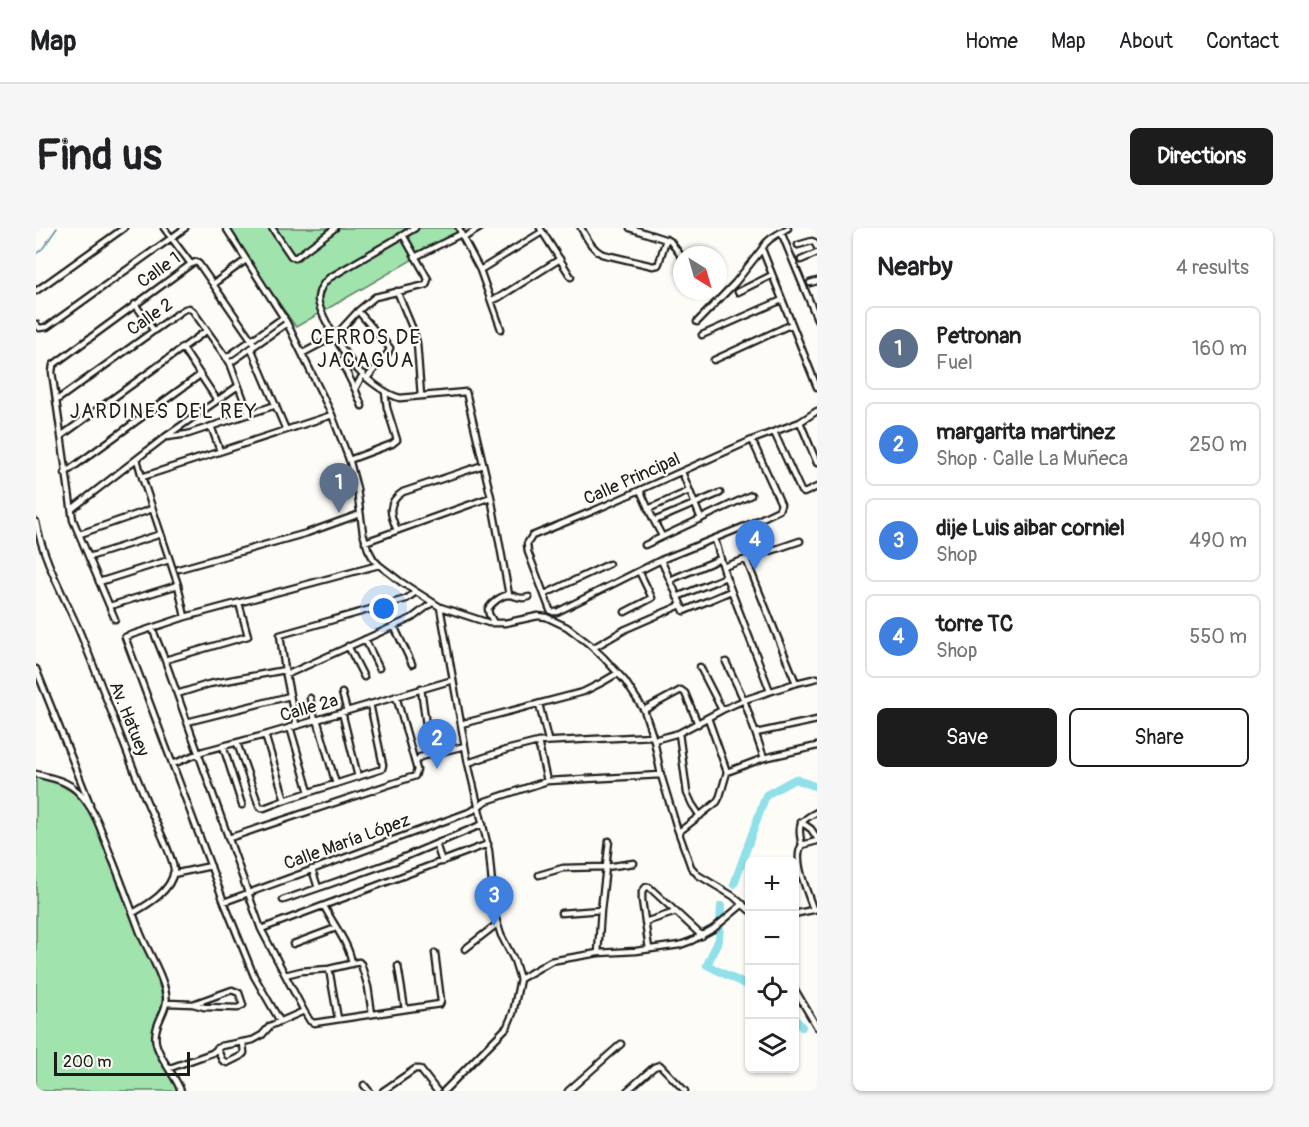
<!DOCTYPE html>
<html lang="en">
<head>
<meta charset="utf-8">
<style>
	:root { --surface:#fff; --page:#f6f6f6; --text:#202124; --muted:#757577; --line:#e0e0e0; --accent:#1c1c1c }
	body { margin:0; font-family:Pangolin,sans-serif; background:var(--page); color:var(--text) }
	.controls { position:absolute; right:18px; bottom:18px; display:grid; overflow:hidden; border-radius:9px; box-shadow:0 2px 4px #0004 }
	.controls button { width:54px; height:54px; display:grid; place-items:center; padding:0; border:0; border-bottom:2px solid var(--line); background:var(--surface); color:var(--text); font:30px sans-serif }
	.compass { position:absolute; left:637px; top:18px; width:54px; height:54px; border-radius:50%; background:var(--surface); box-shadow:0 2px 4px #0004; rotate:143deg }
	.scale { position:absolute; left:18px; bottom:15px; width:136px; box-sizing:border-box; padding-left:6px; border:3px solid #1c1c1c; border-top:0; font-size:16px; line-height:21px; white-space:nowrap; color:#1c1c1c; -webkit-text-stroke:4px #fdfcf7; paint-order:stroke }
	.you { position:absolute; left:348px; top:381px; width:21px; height:21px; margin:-15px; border:4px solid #fff; border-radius:50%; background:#1a73e8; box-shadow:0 0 0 9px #1a73e833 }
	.badge { display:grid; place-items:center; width:39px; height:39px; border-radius:50%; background:var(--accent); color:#fff; font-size:20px; font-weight:700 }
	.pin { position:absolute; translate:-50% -50px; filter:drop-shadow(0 2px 3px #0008) }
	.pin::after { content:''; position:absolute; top:32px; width:21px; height:18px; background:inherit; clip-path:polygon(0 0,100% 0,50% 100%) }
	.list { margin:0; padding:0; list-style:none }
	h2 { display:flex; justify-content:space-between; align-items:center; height:78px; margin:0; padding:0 24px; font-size:26px }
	h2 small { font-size:20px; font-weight:400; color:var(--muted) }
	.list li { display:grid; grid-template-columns:39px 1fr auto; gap:18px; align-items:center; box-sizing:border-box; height:84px; margin:0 12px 12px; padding:0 12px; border:2px solid var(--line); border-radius:9px }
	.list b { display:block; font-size:22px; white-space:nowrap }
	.list p { margin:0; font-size:20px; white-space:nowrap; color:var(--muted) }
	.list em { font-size:20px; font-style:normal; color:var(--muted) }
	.actions { display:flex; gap:12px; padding:18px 24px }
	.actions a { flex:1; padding:14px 0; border:2px solid var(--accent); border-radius:9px; text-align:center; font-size:21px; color:var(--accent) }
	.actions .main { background:var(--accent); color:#fff }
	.icon { flex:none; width:33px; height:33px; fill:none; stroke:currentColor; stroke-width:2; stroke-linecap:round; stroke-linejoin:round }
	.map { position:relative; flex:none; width:781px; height:863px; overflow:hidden; border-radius:9px }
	header { display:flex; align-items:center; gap:36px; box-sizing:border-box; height:84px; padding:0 30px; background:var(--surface); border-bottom:2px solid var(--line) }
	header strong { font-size:28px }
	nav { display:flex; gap:33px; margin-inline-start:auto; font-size:21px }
	.intro { display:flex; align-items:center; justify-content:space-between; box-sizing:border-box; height:144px; padding:0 36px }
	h1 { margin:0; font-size:42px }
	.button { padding:15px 27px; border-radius:9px; background:var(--accent); color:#fff; font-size:21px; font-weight:700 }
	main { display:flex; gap:36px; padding:0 36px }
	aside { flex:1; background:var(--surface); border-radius:9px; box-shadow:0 2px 4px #0004 }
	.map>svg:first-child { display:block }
</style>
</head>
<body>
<header>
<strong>Map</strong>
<nav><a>Home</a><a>Map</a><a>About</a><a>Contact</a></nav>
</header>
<div class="intro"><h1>Find us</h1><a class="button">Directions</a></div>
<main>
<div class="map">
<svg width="781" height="863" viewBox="0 0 781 863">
	<rect width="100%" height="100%" fill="#fdfcf7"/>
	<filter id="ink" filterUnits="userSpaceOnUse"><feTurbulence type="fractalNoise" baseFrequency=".0167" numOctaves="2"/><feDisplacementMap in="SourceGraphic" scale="12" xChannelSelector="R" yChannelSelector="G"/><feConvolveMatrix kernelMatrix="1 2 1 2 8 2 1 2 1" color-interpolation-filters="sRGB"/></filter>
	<g filter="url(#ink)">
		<path fill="#a1e3ad" stroke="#5e8064" stroke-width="1.5" d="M194,0H431L260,99L207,24Z
			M0,549L18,553L41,567L53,582L118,739L127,772L116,810L121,826L140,857L141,863H0Z"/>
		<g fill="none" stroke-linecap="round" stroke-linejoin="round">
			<path stroke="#619297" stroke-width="1.5" d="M0,26L7,20L21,0"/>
			<path stroke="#8fe0e9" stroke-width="8" d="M698,656L730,567L759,551L781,559
				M684,694L685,678
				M684,698L683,711L671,737L714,759
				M758,790L766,799"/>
			<g stroke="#1c1c1c" stroke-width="9">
				<path id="minor" d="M128,0L155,36
					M190,0L251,95L296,187L314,234L321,261L327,305L332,321L338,332L343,337L365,354L404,379L453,395H469L502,388L510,389L531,399L553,416L568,430L589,453L608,482L618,512L625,547L641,600L655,639L662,647L697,668L714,683
					M236,0L255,28L259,30L299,0
					M379,0L293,50C287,55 283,62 282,70C282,85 310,129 321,141C330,151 351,167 364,170L430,164L455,269L473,367
					M423,0L427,10L444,42L465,101
					M504,0L535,49
					M545,0C551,10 555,20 566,26L617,38L622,37L623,35L630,11
					M594,0L634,13L646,29
					M752,0C743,6 730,11 726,21L781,159
					M745,4L781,91
					M427,10L444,0
					M762,17L776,13L778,14L781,19
					M379,29L425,6
					M765,32L781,25
					M444,42L506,4
					M774,55L781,53
					M177,56L210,32
					M0,63L88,0
					M361,63L378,104L381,115L385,168
					M702,64L736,47
					M456,72L462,70L524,31
					M99,76L118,103
					M322,83L354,120L352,125L331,150
					M661,94L699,55L726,21
					M0,96L3,100L11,99L149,0
					M666,107L746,72
					M146,119L181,172
					M215,120L250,202
					M267,125L299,108L322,83L339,69L390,57L392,51L367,7
					M190,130L248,89
					M678,132L756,96
					M305,133L319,161
					M194,135L251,95
					M21,172L144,84L149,81L153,80L157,83L194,135L213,186
					M326,178L319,161L327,146
					M764,194L781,235
					M175,198L184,223
					M738,204L765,263L768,265L781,259
					M25,208L170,103
					M131,209L152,206L240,177
					M101,231L106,249L142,357L149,389
					M313,232L356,216L361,212L351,180L349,164
					M646,244L665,291
					M29,245L164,147
					M106,249L296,187
					M604,262L618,293L626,308
					M36,281L129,209L202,158
					M612,281L653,263
					M618,293L684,265
					M0,294C7,331 27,366 42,400C67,459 88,520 113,579C118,591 139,633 138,643C135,663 113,676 97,685
					M361,302C354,287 350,275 367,264L447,237
					M44,306L116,281
					M679,311L690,349L734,463
					M329,314L455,269
					M609,317L715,267
					M53,329L125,306
					M710,331L760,455
					M625,332L648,383L695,363
					M687,339L764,313
					M143,341L271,305L324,286
					M634,352L684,331
					M63,354L133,332
					M509,366L573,336
					M641,369L690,349
					M74,378L142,357
					M404,379L432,535L453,623L459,688L465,707L478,732L484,751L477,785L471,799L408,863
					M517,384L514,382L492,324L491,316L496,308L557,283L716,212L764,194L781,183
					M517,384H521L625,332L712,297L743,282L745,276L716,212
					M589,384L616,370L603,343
					M79,391L37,292L16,144L17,137L155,36L160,34L163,36L219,117
					M458,395L453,386L452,381C456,375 465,367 473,367C483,368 482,372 493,369
					M358,398L376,436
					M116,400L129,432L225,701L268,783L234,798L226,807L217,812L185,818L176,825L134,840
					M329,411L343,440
					M312,418L328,449
					M557,420L590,401L645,377
					M129,432L212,408L203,375
					M690,434L708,472L728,530
					M664,439L686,482
					M0,441L54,576
					M250,447L376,390L396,375
					M385,460L394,527
					M306,465L311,483
					M141,466L173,456L249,442
					M274,470L279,492
					M503,476L512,512
					M608,482L645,462L649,465L662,496
					M306,484L322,549
					M281,491L300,556
					M151,494L254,468
					M425,496L547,464L565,455L582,445
					M260,497L249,442L244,407L370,371L380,364
					M254,499L273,564
					M643,505L651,565L656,576L664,588
					M720,505L781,492
					M229,507L249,572
					M618,512L643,505L686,482L708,472L760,455L781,450
					M502,514L511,553
					M201,515L223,578L225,580H228L249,572L346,541L347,537L334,476
					M187,518L206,577
					M379,535L384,529L429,518
					M432,535L470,522L502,514L616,508
					M137,536L168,523L229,507L417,452
					M691,544L728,530L781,518
					M0,546C15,550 30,552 41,563C58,579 65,602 73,623C84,650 94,677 104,704C111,722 128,749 130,767C133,783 116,796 120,815C123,830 139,847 145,863
					M765,594L775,601L781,610
					M643,604L681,574L684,568L691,544L672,490
					M193,610L379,548L381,542L360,468
					M400,616L406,634
					M766,617C761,597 763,593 781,584
					M276,641L282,660L288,658L359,633L447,596
					M137,646L175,638
					M503,647L527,640L570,639L598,635
					M247,672L282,660
					M188,674L436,583L450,573L511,553L625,547
					M288,678C297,696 314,717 316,736
					M777,681C772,665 756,631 766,617L781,613
					M525,685L565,682
					M758,686L781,681
					M609,694L640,684
					M225,701L452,616
					M257,716L300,700
					M429,721L461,696
					M613,721L606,672V664L610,659H613L666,708
					M562,725L565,682L573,613
					M362,738L369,781
					M293,741L323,734L325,736L332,759L336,786
					M249,747L265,743L293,741L302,791
					M484,751L515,733L562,725L600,723L644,717L655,713L677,701L707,676
					M758,760L781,799
					M131,775L157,776L196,762L203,765L207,777L202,780L168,779L157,776
					M268,783L274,793L278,795L404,776L405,773L399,725
					M244,793L218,748L188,674L89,409L149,389L343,337
					M181,820L186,832L191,835L205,828L208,825L207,814
					M328,857L333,863
					M347,863L379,841H384L401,863
					M532,863L585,816
					M591,863L618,839L624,837L649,863"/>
			</g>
			<use href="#minor" stroke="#fdfcf7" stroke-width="4.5"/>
		</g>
	</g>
	<g text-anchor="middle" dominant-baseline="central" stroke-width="4.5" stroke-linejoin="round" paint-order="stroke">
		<g font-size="18" fill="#1c1c1c" stroke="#fdfcf7">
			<text transform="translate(123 42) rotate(-35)">Calle 1</text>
			<text transform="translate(114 89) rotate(-35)">Calle 2</text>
			<text transform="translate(596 251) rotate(-24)">Calle Principal</text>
			<text transform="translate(273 480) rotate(-16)">Calle 2a</text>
			<text transform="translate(93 491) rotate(68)">Av. Hatuey</text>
			<text transform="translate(311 614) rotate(-20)">Calle María López</text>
		</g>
		<g font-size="20" letter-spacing="1.5" fill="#1c1c1c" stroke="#fdfcf7">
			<text x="330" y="109">CERROS DE<tspan x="330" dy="23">JACAGUA</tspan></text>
			<text x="128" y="183">JARDINES DEL REY</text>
		</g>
	</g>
</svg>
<div class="controls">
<button>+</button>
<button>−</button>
<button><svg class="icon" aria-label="locate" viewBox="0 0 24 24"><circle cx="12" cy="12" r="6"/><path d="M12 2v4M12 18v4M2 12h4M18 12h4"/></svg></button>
<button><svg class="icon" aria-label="layers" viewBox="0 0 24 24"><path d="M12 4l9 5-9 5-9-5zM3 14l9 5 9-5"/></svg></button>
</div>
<svg class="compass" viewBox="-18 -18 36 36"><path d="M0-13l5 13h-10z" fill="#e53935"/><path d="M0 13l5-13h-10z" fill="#757577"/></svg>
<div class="scale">200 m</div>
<div class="you"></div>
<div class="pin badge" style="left:303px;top:285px;background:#5c6f8a">1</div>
<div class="pin badge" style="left:401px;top:541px;background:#3f7fe0">2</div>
<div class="pin badge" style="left:458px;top:698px;background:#3f7fe0">3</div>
<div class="pin badge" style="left:719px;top:342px;background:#3f7fe0">4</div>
</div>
<aside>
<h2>Nearby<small>4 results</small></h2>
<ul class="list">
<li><span class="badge" style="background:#5c6f8a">1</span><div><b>Petronan</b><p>Fuel</p></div><em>160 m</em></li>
<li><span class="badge" style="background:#3f7fe0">2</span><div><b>margarita martinez</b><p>Shop · Calle La Muñeca</p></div><em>250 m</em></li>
<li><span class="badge" style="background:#3f7fe0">3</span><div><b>dije Luis aibar corniel</b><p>Shop</p></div><em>490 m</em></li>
<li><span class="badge" style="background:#3f7fe0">4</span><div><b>torre TC</b><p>Shop</p></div><em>550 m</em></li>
</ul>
<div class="actions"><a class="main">Save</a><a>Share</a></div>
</aside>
</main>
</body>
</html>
